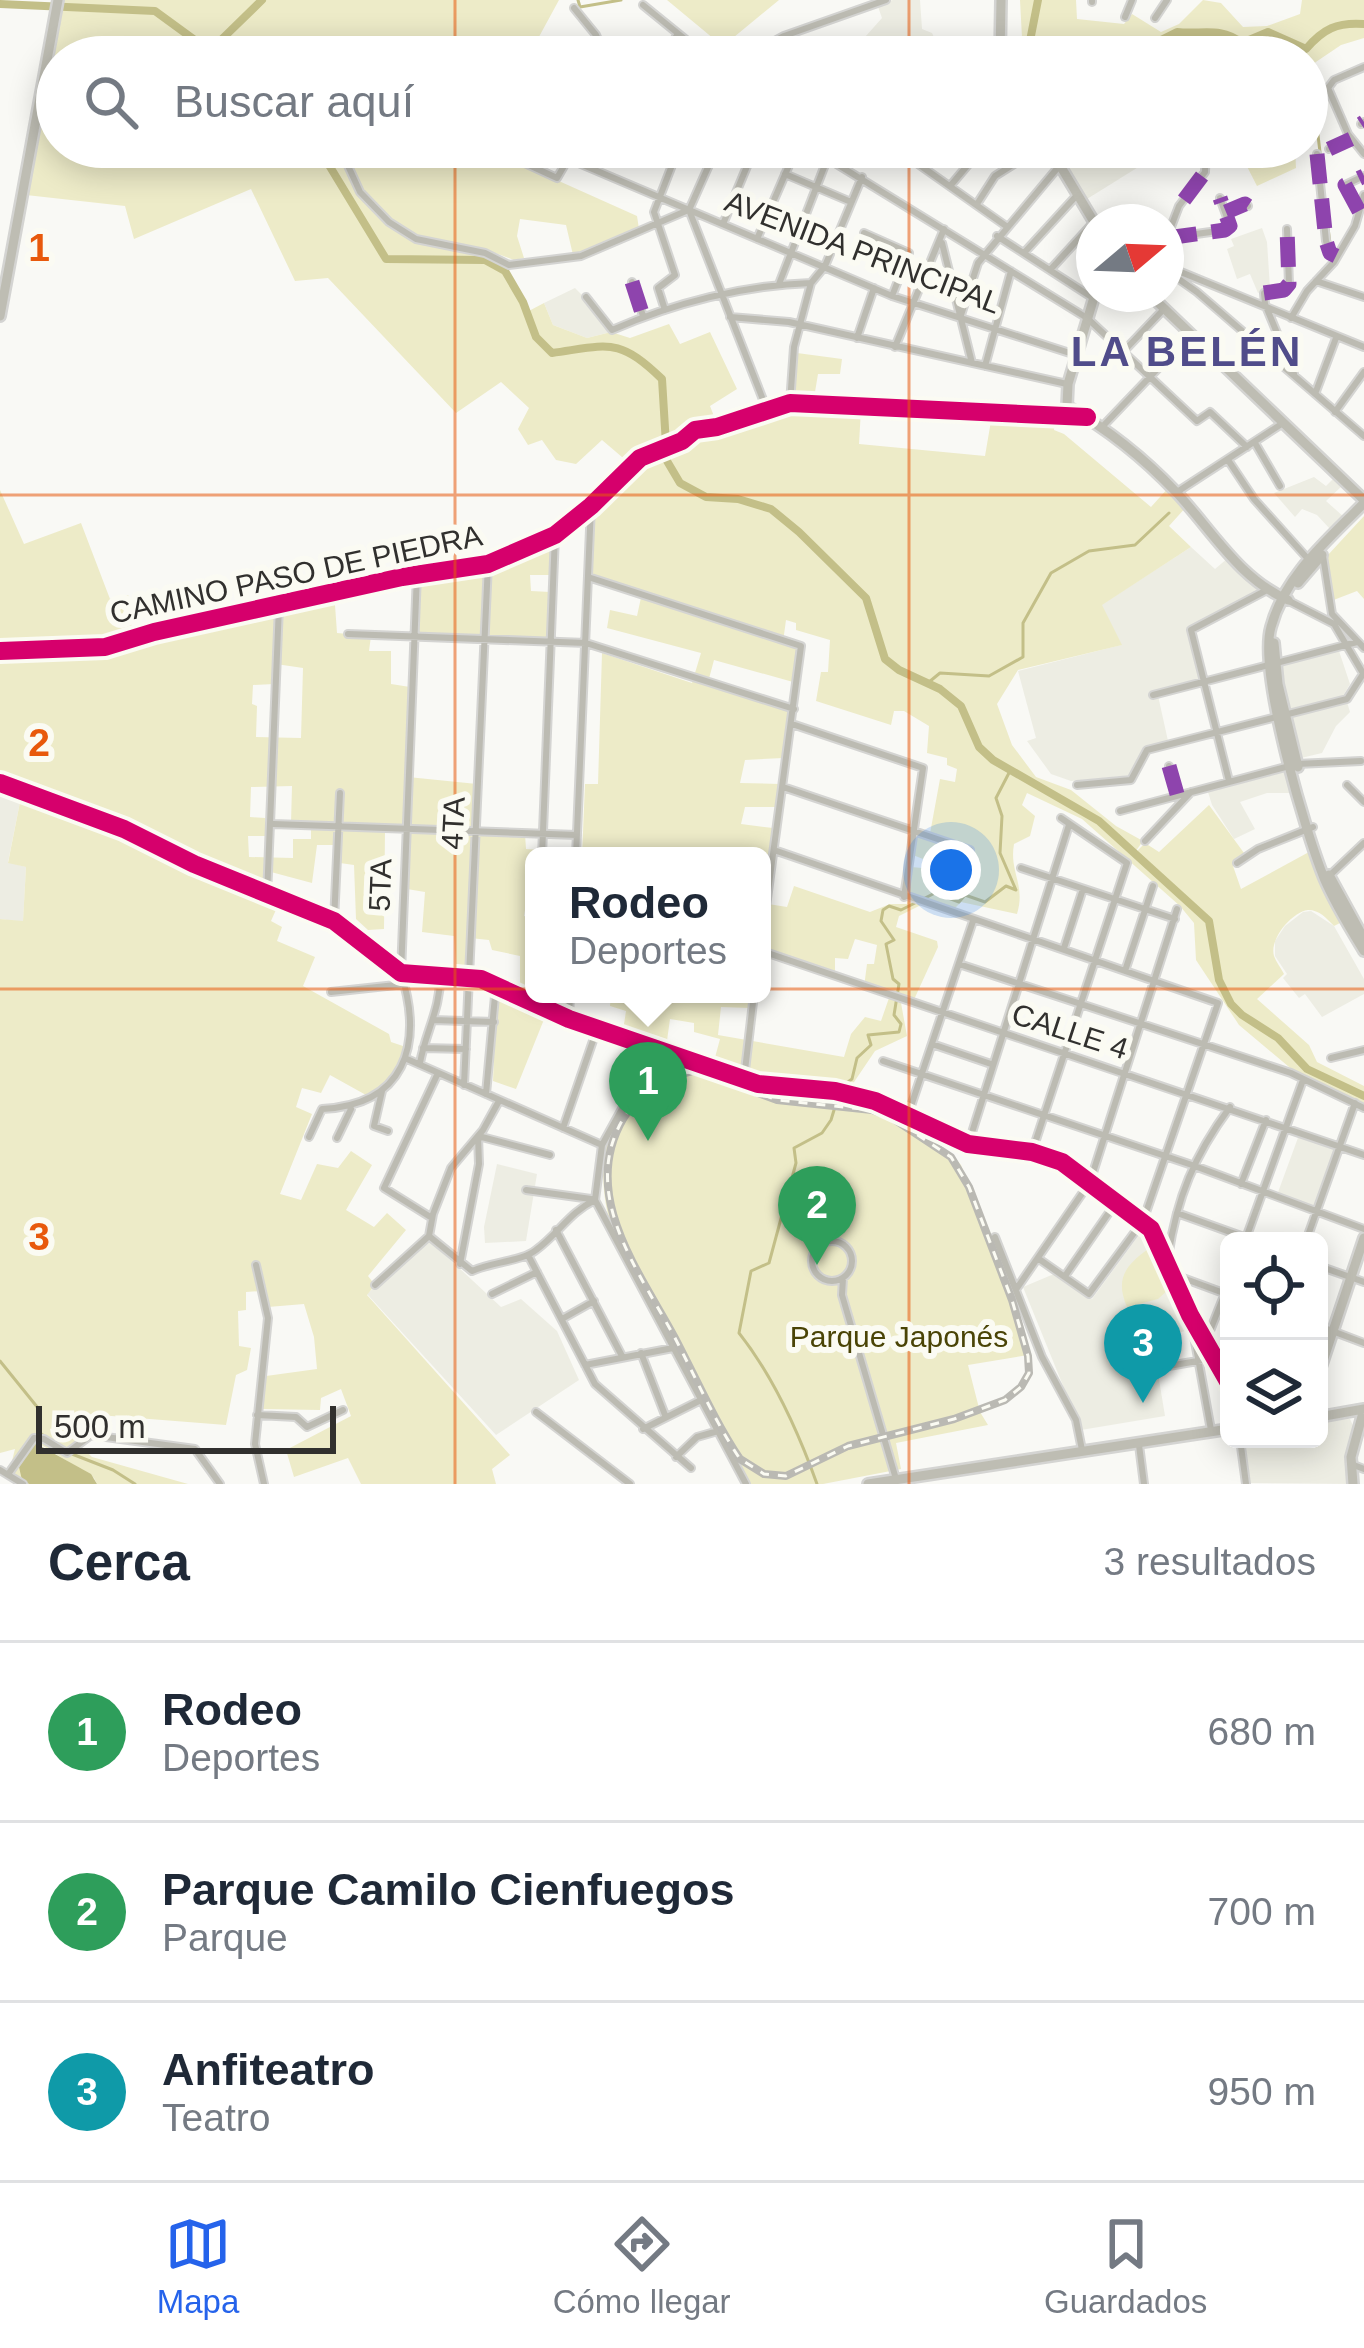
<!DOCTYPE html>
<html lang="es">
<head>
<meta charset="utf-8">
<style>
	:root { --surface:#fff; --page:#f2f2f3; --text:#1f2937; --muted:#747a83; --line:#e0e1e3; --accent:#2563eb }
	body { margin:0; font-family:Arial,sans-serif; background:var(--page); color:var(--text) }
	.controls { position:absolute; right:36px; bottom:36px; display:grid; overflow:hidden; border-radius:18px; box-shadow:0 6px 30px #0003 }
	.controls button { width:108px; height:108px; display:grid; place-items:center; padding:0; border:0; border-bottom:3px solid var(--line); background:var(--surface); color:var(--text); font:60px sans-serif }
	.compass { position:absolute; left:1076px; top:204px; width:108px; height:108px; border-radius:50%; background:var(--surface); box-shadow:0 6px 30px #0003; rotate:71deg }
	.scale { position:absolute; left:36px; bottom:30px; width:300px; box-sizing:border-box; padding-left:12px; border:6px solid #31302e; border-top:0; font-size:33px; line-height:42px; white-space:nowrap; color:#31302e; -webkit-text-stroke:9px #fbfbf3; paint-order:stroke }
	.you { position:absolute; left:951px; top:870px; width:42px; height:42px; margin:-30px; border:9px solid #fff; border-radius:50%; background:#1a73e8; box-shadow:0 0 0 18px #1a73e833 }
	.badge { display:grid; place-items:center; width:78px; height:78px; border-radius:50%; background:var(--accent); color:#fff; font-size:39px; font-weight:700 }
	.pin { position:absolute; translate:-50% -99px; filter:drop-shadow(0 3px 6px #0008) }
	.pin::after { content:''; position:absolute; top:63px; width:42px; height:36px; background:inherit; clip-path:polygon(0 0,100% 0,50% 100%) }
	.popup { position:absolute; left:525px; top:847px; width:246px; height:156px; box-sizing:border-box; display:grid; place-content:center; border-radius:18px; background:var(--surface); filter:drop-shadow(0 3px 9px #0005); font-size:39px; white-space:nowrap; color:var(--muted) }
	.popup b { font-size:45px; color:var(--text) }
	.popup::after { content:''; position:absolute; left:50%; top:100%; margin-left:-24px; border:24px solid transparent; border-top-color:var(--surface) }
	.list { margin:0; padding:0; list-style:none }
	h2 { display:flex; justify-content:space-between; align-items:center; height:156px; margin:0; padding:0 48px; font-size:51px }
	h2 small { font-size:39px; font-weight:400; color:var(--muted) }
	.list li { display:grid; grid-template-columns:78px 1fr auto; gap:36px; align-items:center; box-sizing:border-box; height:180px; padding:0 48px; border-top:3px solid var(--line) }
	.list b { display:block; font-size:45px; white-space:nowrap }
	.list p { margin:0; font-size:39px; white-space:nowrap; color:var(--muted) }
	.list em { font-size:39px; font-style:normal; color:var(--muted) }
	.icon { flex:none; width:66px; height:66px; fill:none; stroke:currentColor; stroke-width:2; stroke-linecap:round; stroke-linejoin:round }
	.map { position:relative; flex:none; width:1364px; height:1484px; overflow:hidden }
	.search { position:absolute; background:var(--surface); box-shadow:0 6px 30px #0003; left:36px; right:36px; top:36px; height:132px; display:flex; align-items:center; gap:30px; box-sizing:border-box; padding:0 42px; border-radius:66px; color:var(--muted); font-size:45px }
	.sheet { height:696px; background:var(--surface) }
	nav { display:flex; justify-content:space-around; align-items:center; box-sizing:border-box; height:168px; border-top:3px solid var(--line); background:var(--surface); font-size:33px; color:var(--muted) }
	nav a { display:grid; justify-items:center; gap:6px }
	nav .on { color:var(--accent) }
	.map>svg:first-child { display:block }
</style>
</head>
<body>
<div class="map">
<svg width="1364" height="1484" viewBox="0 0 1364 1484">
	<rect width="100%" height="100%" fill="#f9f9f5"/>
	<path fill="#edede3" d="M893,0H920L922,29L932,33L943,57L849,55L882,18L877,4Z
		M1064,147H1129L1140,166L1087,199L1057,151Z
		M1262,228L1267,242L1270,288L1258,293L1250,274L1237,279L1227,249L1234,246L1231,239Z
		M575,288L585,298L611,332L587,338L553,325L544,303Z
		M1314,477L1326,486L1334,478L1342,486L1326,501L1344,517L1330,529L1317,515L1302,509L1295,517L1274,493Z
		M1191,547L1215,569L1228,558L1258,590L1191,629L1188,635L1199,679L1157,691L1168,741L1143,749L1133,775L1071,781L1051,774L1027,741L1036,738L1018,671L1121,645L1101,605Z
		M1339,651L1350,684L1343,696L1289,709L1278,666Z
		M1347,702L1350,712L1336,726L1322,753L1301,758L1290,717Z
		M1288,771L1294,793H1267L1240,802L1255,829L1234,839L1212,805L1208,792Z
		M0,789L21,797L8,862L26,867L23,922L0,919Z
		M197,802L223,815L201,860L175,847Z
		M1311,911L1334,926L1364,979V994L1322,1017L1305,994L1299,998L1283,978L1287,974L1275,956V941L1285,926L1303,912Z
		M1299,1135L1336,1149L1314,1207L1277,1195Z
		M497,1164L537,1174L526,1241L485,1243L484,1227Z
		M1144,1228L1156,1245L1192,1330L1152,1337L1165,1416L1081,1430L1023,1287L1054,1274L1092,1299Z
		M428,1239L501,1307L521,1299L557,1331L579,1380L496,1435L367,1294Z
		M1350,1419L1354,1428L1347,1457L1350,1484L1250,1483L1244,1439H1319V1421Z"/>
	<path fill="#edebc8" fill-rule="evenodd" d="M61,0H559L528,57H57V147H472V158L512,160L637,216L639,229L573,255L566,225L520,219L517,236L524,258L514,260L490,251L507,271L525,313L544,303L553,325L587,338L611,332L630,338L669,324L680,344L710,332L737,389L710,406L719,429L791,402L797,353L842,359L840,374H818L813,404L861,409L859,444L985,456L992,415L1055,417L1054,430L1064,434L1151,507L1169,487L1187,506L1169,526L1191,547L1102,605L1122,645L1018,670L997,704L1012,745L1036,777L1071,790L1116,826L1143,841L1133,855L1145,843L1159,852L1209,805L1244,853L1233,866L1241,889L1309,852L1324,890L1342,922L1334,926C1326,918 1320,910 1308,910C1292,912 1269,939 1274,956C1276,962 1281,968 1284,974L1257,999L1309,1045L1317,1062L1364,1086V1107L1301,1077L1239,1025L1196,960L1194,923L1180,906L1082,819L1027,793L1022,805L1035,816L1030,836L1014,844C1009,872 1026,885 1017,914L961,902L954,909L927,902L899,916L896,927L937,941L938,947L912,1004L901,1003L907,1036L875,1051L848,1091L749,1078L713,1065L720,1039L694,1032V1023L670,1019L666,1048L622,1037L626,1011L610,1006L611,994H751L750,1008L721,1007L718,1035L844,1057L851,1034L865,1017L881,1021L889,998L864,987L867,964H874L877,945L855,939L848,959L835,958V971L766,948L762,946V903L787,907L794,886L870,912L890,904H907L911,867L922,868L923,859L913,855L915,836L929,839L940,779L955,782L957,769L947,765V758L927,753L929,726L904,711H894L891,725L816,701L821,672H828L830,640L796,630V623L786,620L783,642L797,648L793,682L714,660L707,686L791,711L783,758L745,760L740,783L780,784L777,807H745L741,824L773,828L770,859L582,856L585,784H598L602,653L692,683L701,653L607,628L610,610L637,616L642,593L591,580L593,507L633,473L629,463L602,440L576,464L556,460L542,440L528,445L518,429L529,408L501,382L456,413L328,278L295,281L251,189L134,239L125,206L26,195Z
		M667,0H779L728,42L720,44Z
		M1020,0H1076L1077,19L1124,24L1132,14L1161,32L1179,24L1203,0L1221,3L1243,27L1267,26L1300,14L1302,0H1364V38L1341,45L1307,68V57H1023Z
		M1237,147H1295L1296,168L1257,186Z
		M0,490L24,544L81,523L110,599L128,595L143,628L334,591L337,633L371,636L369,651H391V684L410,687L408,777L477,784L475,832L525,834L526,849L541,850V856H534V903L526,904L524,916L534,918L535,998L520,990V956L492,950L489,940L470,938L467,966L456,964L454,936L422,932L425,892L407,889V830H385L384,929L368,930L356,919L354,865L340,863L341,845H317L312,883L271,872L268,895L173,846L0,778ZM276,664L303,668L301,738L256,737L257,706L252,704L253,685L274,684ZM292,786L291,823L311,824V839H293V858L249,857L248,836H265V818L250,817L251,787Z
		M1364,516V599L1357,591L1331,601L1327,556Z
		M554,535L551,575H530L531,591L550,592L548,638L417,633L420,574L488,562Z
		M21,797L279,903L271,921L282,927L277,941L315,957L303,986L389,1034L391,1042L403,1046C404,1071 386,1083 366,1095L330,1075L321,1093L302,1088L296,1107L312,1114L280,1194L301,1200L317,1164L338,1168L351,1151L372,1165L346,1210L374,1227L387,1213L406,1230L368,1276L375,1285L367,1295L510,1455L492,1469L496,1484H361L348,1458L294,1477L286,1450L351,1416L341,1389L321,1398L320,1410L261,1409L266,1376L317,1369L314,1337L304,1304L268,1307L261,1291L246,1292V1310L238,1311L239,1346L251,1348L247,1370L236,1375L226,1425L86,1414L65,1431L92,1457L188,1484H97L94,1478L40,1444L30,1446L22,1480L29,1484L9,1473L15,1449L0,1453V919L23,921L26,867L8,863Z
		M497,991L547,1012L516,1089L493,1081Z
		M695,1070L710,1071L777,1101L877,1109L950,1153L961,1165L1014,1300L1028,1355L968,1365L980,1412L988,1425L896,1443L901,1469L823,1484H750L613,1230C597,1188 599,1128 633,1094C648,1080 676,1074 695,1070Z
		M1148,1249L1168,1290L1158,1299L1127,1307C1115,1279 1125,1266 1148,1249Z"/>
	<path fill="#c3bf88" d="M35,1443L91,1474L97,1484H29L22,1480L19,1467Z"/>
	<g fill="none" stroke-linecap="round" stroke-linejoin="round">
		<path stroke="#c3bf88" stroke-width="3" d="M578,0L580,7L621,0
			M1207,32L1208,57
			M1307,130L1317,127L1320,152
			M1327,221L1330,243
			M929,682L940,673L989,676L1023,657V623L1051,573L1089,551L1135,545L1169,513
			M0,1361L38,1408L40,1433L44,1436
			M72,1454L113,1470L135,1484
			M817,1484C798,1431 773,1376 739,1333L751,1271L769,1263L796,1163L794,1148L822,1133L831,1120L841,1087L852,1079L857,1058L871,1045L868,1035L899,1032L901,1024L894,1015L899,984L893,979L886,944L894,940L881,921L883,910L889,906L901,910L935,893L959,902L965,895L985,902L1006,886L1016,890L1000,853L1002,816L996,798L1010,771"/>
		<path stroke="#c3bf88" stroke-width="8" d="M1038,0L1028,51L1041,57
			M0,4L155,11L218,57
			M205,47L222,39L262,0
			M1105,57H1108
			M1147,57L1161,40L1177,32C1201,35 1220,26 1242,43L1268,32L1306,49C1323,29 1337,22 1364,24
			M318,147L386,259L485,260L505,271L523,302L536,337L552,353C610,345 618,337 662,379L667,461L680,483L706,497L738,499L771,509L799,532L866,598L885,659L899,670L940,689L961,706L979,747L993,760L1099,821L1209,921L1219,980L1231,1004L1242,1015L1278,1038L1307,1069L1364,1096"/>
		<g stroke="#d4d4d2" stroke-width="10">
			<path id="minor" d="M1092,2V0
				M643,5L707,57
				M574,8L596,35L606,57
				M1125,17L1132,0
				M1155,18L1167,0
				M662,57L678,34
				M745,57L784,36L886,0
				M1364,67L1334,80L1328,88L1348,134L1364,154
				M1361,124L1364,122
				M351,147L344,157L360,192L389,222L416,239L485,253L509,265L581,256L686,211
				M490,147L557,178L575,147
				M809,147L1087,318L1197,421L1210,412L1247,447
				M894,147L1006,226
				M1329,149L1351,139
				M1317,154L1326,241L1330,253L1336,256
				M569,159L892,296L1076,355
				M785,174L851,202
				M951,185L983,147
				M977,204L995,176L1014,164
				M689,210L767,410
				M689,210L717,147
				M1359,211L1345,185L1364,176
				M1226,212L1245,204L1248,206
				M723,224L755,147
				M1287,229L1289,284L1284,290L1264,293L1265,304L1294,374
				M864,233L909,253L892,296
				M997,236L1093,298
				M1167,238L1225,230L1230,226L1220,198
				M757,239L797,147
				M1166,240L1179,206L1205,172L1206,147
				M942,243L972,363
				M1024,253L1078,194
				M1166,266L1364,347
				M1050,270L1094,222
				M1166,270L1197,292L1364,436
				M1316,281L1364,297
				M632,282L643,316
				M779,284L828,157
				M586,297L612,330C674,303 744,285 811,283
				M665,310L658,288L675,275L654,212L679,147
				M730,317L789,322L1067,384
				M960,318L978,263L1060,165
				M1291,318L1307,291L1334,262L1355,226L1364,195
				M857,338L874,288
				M895,347L944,229
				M1123,352L1164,309
				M985,366L1011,271
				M1315,394L1336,338
				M790,403L794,347L811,283L825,266L862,177
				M1335,412L1364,372
				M1103,426L1190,335
				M1255,443L1280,486
				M1228,460L1254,499L1308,559
				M1177,492L1283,423
				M1323,556L1332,614L1364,648
				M588,577L801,646L762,936
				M1289,601L1334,624L1364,675
				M348,634L586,643L794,709
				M0,651L105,647L154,632L402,577L488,564L555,535L591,506L640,458L682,441L695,430L717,427L790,403L1084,417
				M1153,695L1357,642
				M792,724L923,768L904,897
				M1169,766L1177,794
				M1229,781L1191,630L1265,591
				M0,783L124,829L194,864L334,921L401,973L481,979L569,1019L758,1084L835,1091L875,1101L968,1144L1032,1152L1062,1162L1151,1229L1190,1315L1229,1383
				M1077,785L1131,780L1147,750L1347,699L1363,674
				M1347,785L1364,802
				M783,787L970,850
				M1120,811L1297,764L1361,761
				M273,824L577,835
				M1145,841L1191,792
				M774,850L1218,1003L1143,1221L1089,1294L1039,1259
				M542,856L555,535
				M576,856L591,506
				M1237,863L1258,849L1313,827
				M1021,868L1175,919
				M1327,878L1364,843
				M267,896L279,606
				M334,921L340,793
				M1064,948L1083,889
				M762,951L1364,1155
				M959,964L1291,1073L1364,1108
				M1125,971L1153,886
				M331,992L405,984
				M569,1019L570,994
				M433,1020L494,1022
				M932,1044L991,1064
				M423,1048L466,1049
				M1331,1058L1364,1050
				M407,1059L602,1145
				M883,1061L1192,1165L1364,1229
				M420,1063C426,1030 441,1009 440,974
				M744,1079L754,994
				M464,1085L488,564
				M382,1091L374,1126L388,1131
				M486,1094L496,985
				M908,1115L973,921
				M563,1128L597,1029
				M309,1137L322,1109C404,1105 424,1046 401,973L417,574
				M337,1138L351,1109
				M969,1142L1069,825
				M1032,1152L1127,863L1061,818
				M1241,1184L1266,1120
				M526,1190L591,1199
				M595,1200L746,1484
				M595,1200L602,1145L654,1051
				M1177,1213L1255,1241
				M432,1218L384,1188L438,1073
				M556,1230L622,1356
				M429,1236L472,1271C491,1262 523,1261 536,1250C558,1234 570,1212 595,1200
				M995,1237L1042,1357L1076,1420L1082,1450
				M812 1261a20 20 0 1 1 40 0a20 20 0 1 1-40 0Z
				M1245,1241L1303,1080
				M1306,1241L1355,1103
				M528,1255L595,1384L691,1468
				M1168,1257C1177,1197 1194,1156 1230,1107
				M460,1264L479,1164L478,1136L550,1155
				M256,1265L268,1318L255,1444L264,1484
				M1319,1266L1364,1282
				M1172,1274L1229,1295
				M1065,1276L1117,1201
				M843,1278L842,1295L896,1479
				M375,1285L429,1236L433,1214L451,1168L483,1130L499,1101
				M1017,1288L1090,1182L1177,909
				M492,1294L537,1272
				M562,1319L594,1301
				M1192,1325L1211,1430
				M1319,1326L1364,1343
				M1206,1341L1229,1283
				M641,1353L665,1415
				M585,1365L673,1348
				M1157,1368L1215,1358
				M536,1412L630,1484
				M257,1415L296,1417L307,1427L343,1410
				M643,1429L701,1400
				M1240,1439L1246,1484
				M1139,1445L1144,1484
				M676,1457L697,1437L718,1431
				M1351,1464L1364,1469
				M0,1470L23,1484
				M9,1473L34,1438L44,1439L67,1453L91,1435L195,1449L220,1484"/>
		</g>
		<g stroke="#d4d4d2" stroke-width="14">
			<path id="major" d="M1000,57L1001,0
				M1049,147L1094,222
				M1095,294L1068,384L1067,406C1109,430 1143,457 1176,492C1212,530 1238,578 1288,600
				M1149,294L1364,500
				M0,316L58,0
				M1364,503C1328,540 1285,575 1271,627C1258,672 1305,831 1324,878C1335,904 1350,928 1364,951
				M1298,583L1322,555
				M1274,643L1278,684L1298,767
				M1329,875L1364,939
				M1319,1373L1364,1238
				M1319,1417L1364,1409
				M868,1484L1229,1429
				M1353,1484L1351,1457L1364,1409"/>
		</g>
		<use href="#minor" stroke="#bcbbb2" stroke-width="6"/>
		<use href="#major" stroke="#bebdb3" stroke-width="9"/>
		<g stroke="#bab9b3" stroke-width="8">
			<path id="rail" d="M696,1070L777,1100L872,1110L889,1116L951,1157L969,1187L1012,1300L1028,1356L1029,1373L1021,1387L1005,1400L954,1419L848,1446L786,1476L764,1474L740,1459C715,1422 696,1378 675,1338C639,1271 579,1195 623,1119C641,1088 663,1078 696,1070Z"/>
		</g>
		<use href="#rail" stroke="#fbfbf3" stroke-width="3" stroke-dasharray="9" stroke-linecap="butt"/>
		<path stroke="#8e44ad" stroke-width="15" stroke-dasharray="30 15" stroke-linecap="butt" d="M1361,124L1364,122
			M1329,149L1351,139
			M1317,154L1326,241L1330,253L1336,256
			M1184,200L1205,172L1206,147
			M1359,211L1345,185L1364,176
			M1226,212L1245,204L1248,206
			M1167,238L1225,230L1230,226L1220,198
			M632,282L643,316
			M1264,293L1284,290L1289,284L1287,229
			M1169,766L1177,794"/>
		<g stroke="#fbfbf3" stroke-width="26">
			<path id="cycleway" d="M0,651L105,647L154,632L402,577L488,564L555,535L591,506L640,458L682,441L695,430L717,427L790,403L1087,417
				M0,783L124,829L194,864L334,921L401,973L481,979L569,1019L758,1084L835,1091L875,1101L968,1144L1032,1152L1062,1162L1151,1229L1190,1315L1229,1383"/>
		</g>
		<use href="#cycleway" stroke="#d6006c" stroke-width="18"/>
	</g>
	<path fill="none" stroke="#e8590c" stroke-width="3" stroke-opacity="0.55" d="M455,0V57M909,0V57M455,147V1484M909,147V1484M0,495H1364M0,989H1364"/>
	<g text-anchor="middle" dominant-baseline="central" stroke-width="12" stroke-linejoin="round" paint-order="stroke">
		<g font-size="30" fill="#31302e" stroke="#fbfbf3">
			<text transform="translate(863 252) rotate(21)">AVENIDA PRINCIPAL</text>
			<text transform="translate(296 574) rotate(-12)">CAMINO PASO DE PIEDRA</text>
			<text transform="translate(453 823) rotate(-87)">4TA</text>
			<text transform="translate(380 885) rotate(-88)">5TA</text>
			<text transform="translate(1070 1031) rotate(18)">CALLE 4</text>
		</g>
		<g font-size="30" fill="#4a4406" stroke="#fbfbf3">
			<text x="899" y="1336">Parque Japonés</text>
		</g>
		<g font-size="42" font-weight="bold" letter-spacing="3" fill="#504c8a" stroke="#fbfbf3">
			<text x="1187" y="351">LA BELÉN</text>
		</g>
	</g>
	<g font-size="39" text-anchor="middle" font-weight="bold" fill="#e8590c" stroke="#fbfbf3" stroke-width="12" stroke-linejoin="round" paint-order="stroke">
		<text x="39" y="261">1</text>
		<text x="39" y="756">2</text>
		<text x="39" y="1250">3</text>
	</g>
</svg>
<div class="controls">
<button><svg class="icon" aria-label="locate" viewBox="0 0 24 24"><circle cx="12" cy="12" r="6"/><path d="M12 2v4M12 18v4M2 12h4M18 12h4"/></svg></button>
<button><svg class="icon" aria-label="layers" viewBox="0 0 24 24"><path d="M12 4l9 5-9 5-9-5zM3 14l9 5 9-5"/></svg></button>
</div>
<svg class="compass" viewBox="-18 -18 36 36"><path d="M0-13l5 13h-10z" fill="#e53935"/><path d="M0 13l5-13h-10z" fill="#747a83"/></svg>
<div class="scale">500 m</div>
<div class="you"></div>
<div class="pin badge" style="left:648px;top:1141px;background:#2e9e5b">1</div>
<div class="popup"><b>Rodeo</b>Deportes</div>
<div class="pin badge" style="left:817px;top:1265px;background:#2e9e5b">2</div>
<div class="pin badge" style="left:1143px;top:1403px;background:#0f9aa8">3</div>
<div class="search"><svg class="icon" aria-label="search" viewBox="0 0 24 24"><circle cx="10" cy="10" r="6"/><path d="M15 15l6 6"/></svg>Buscar aquí</div>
</div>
<section class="sheet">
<h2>Cerca<small>3 resultados</small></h2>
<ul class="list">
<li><span class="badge" style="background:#2e9e5b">1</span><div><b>Rodeo</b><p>Deportes</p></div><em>680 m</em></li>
<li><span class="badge" style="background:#2e9e5b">2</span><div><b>Parque Camilo Cienfuegos</b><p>Parque</p></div><em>700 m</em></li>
<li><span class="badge" style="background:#0f9aa8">3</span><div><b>Anfiteatro</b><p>Teatro</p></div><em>950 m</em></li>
</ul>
</section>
<nav>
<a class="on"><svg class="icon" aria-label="map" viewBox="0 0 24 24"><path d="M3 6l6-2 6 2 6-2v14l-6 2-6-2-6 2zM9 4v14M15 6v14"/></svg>Mapa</a>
<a><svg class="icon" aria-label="directions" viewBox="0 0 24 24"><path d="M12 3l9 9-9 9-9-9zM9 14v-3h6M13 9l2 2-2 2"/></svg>Cómo llegar</a>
<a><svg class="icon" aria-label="saved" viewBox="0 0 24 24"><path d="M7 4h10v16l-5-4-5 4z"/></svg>Guardados</a>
</nav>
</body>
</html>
